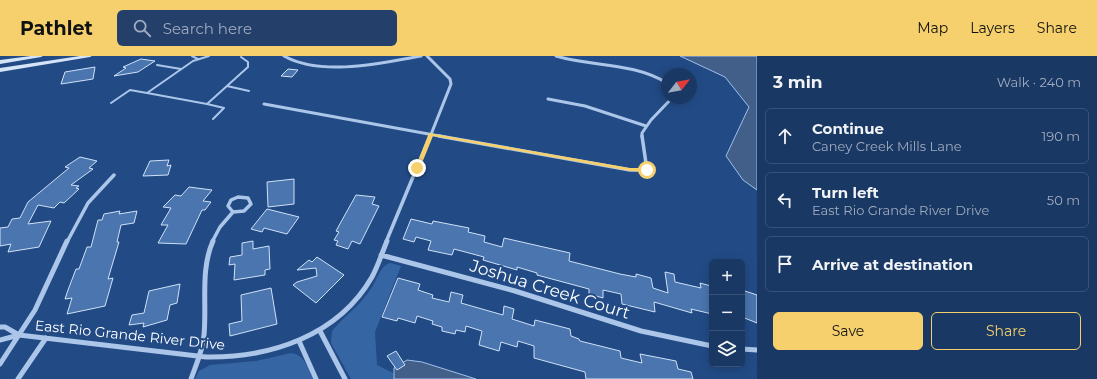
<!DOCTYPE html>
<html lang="en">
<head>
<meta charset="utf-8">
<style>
	:root { --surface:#1a3864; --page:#233f6a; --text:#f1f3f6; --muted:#9facbf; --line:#385278; --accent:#f5d06d }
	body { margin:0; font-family:Montserrat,sans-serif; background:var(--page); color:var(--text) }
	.controls { position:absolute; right:12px; bottom:12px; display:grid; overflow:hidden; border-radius:6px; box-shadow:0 2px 10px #0003 }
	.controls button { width:36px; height:36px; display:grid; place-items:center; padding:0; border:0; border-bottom:1px solid var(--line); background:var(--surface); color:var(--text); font:20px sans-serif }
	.compass { position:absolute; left:661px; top:12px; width:36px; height:36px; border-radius:50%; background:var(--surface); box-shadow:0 2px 10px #0003; rotate:59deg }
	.stop { position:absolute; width:12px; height:12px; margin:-9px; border:3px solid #f5d06d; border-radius:50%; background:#fff }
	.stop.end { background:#f5d06d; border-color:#fff; box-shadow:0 1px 4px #0008 }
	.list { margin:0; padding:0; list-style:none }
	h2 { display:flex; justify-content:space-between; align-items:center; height:52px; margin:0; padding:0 16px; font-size:17px }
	h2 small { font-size:13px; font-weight:400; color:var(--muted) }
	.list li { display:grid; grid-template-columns:26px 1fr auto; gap:12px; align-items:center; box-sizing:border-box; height:56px; margin:0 8px 8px; padding:0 8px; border:1px solid var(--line); border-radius:6px }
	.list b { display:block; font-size:15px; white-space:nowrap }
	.list p { margin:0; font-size:13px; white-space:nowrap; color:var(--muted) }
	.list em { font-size:13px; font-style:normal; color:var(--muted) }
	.actions { display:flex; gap:8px; padding:12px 16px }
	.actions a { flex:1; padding:9px 0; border:1px solid var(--accent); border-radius:6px; text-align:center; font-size:14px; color:var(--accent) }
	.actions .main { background:var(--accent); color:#111 }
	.icon { flex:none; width:22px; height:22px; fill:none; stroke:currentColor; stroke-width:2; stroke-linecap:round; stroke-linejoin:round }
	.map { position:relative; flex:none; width:757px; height:323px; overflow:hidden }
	header { display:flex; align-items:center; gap:24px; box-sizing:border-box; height:56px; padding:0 20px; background:var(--accent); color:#111 }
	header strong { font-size:19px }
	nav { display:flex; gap:22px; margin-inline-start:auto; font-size:14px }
	.search { width:280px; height:36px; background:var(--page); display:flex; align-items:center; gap:10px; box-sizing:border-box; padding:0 14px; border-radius:6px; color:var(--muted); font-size:15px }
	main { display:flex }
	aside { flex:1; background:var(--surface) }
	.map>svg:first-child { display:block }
</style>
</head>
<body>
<header>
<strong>Pathlet</strong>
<div class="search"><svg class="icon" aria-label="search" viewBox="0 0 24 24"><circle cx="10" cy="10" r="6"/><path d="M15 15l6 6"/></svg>Search here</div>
<nav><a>Map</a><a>Layers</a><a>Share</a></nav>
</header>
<main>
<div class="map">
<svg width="757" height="323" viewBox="0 0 757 323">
	<rect width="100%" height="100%" fill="#224b86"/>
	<path fill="#3565a3" d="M390,207L401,210L375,276L377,309L393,317L394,323H351L331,287L332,275C344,260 359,251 370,234C377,226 379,210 390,207Z
		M291,297C305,299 308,312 313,323H195L199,315L210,309L256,305Z"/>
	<path fill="#415f89" stroke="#9fc1ea" d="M680,0H757V134L743,124L726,100L749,51L725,21Z
		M407,304L422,306L476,323H394V312Z"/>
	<path fill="#4a75ae" stroke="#cfe1f7" d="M141,3L155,5L138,16L114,20L126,12L123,11Z
		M95,11L93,23L61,28L65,16Z
		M288,13L298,14L292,21L281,20Z
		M80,101L97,105L89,112L93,113L71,129L79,130L76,132L79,133L64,147L60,146L54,152L38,149L28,168L51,165L39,191L8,196L11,188L0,190V172L8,171L12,163L20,162L28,146L69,112L65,111Z
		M169,104L167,110L171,109L168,119L143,120L150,105Z
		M294,123V148L268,151L267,126Z
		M189,131L212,134L203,145L211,146L205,154H202L186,188L158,187L168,169H161L171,152L163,151L175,139L181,140Z
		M356,139L375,141L372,148L379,150L360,188L352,185L348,193L336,189L338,185L334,184L339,176L336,175Z
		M267,153L299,161L287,178L264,172L262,176L251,173Z
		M120,155L119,158L137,155L134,167L121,169L117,186H119L108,223L113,222L105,250L67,258L72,242L65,243L68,234L76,213H79L87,191H91L98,164H102L104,158Z
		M411,163L432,168L433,165L469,172L468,176L485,180L484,186L502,191L504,182L570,197L569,205L620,218L636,221V218L651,222L653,232L668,237L665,216L674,218L675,226L701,232L700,227L711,230L712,258L691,253L692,257L654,246L655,256L622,248L621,238L603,234V242L589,238V233L537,219V217L517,211V214L483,204L484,201L454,193L452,199L428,194L431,185L416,181L414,186L403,183Z
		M253,185V193L269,190L270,213L265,214V219L234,224L235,208L229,209L230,201L242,199V187Z
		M317,201L344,219L316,247L293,229L297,226L317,220L316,212L297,214L309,204L312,206Z
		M398,222L420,228L418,234L433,239L432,242L449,246L451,236L463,239L461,247L503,259L504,250L514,253L512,263L534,270L535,264L570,273L571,280L579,283L580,285L620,295L621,302L642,307L640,298L676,305L678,313L691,316L693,323H586L585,316L534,302V290L518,285L517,291L501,286L499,295L479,289L482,275L466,270L465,276L456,274L455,278L442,275V271L432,268L433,265L417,260L415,267L398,262L397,265L382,261Z
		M180,228L177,247L170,249L167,264L143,271L144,267L129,269L132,259L144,257L149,235Z
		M271,232L277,268L230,280L229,268L242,265L241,239Z
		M742,234L757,239V267L742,261Z
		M396,295L405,309L397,314L387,300Z"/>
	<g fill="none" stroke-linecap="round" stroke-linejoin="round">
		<path stroke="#abc6e9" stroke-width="2" d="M192,0L198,3
			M209,0L193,5L147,37L207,48L248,11V6L241,1
			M157,9L181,13
			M227,30L249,35
			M111,47L130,34L147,37
			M207,48L224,52L213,63"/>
		<path stroke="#abc6e9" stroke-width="3" d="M284,0C321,21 382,7 421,0
			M427,0L450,23L451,28L430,81
			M556,0C593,11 633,6 667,27
			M548,43L585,50L646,70
			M264,48L445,81
			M642,81V77L651,64L672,42"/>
		<path stroke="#abc6e9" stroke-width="3.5" d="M439,80L630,114H647L642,80
			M238,141L248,142L251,148L244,155L233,156L228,150L231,144Z
			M67,186L88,147L114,119
			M212,186L220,171L233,156
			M386,186L430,80"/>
		<path stroke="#abc6e9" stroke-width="5" d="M381,199L515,235L641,275L712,290
			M0,271H5L19,279
			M320,275L345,323
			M0,284L19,279L206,301C270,302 338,280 372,221C378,210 382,197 387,185
			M299,285L316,323
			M742,293L757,294
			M0,308L35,254L67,185
			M18,323L46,282
			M191,323C196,309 203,294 204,279C207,248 200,214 213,185"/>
		<path fill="#d6e4f7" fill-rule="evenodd" d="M31,0H43L41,1L0,8V4Z
			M80,0H92L90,1L0,16V12Z"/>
	</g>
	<path fill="#f5d06d" d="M429,77L630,112H647L650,114L647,116L630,115L433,80L420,112L415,113Z"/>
	<g text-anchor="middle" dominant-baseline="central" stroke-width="4" stroke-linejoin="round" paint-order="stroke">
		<g font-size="14" fill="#fff" stroke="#224b86">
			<text transform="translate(130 279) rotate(6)">East Rio Grande River Drive</text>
		</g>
		<g font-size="17" fill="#fff" stroke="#224b86">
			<text transform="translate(550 233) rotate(17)">Joshua Creek Court</text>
		</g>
	</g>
</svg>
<div class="controls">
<button>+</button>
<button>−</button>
<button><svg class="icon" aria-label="layers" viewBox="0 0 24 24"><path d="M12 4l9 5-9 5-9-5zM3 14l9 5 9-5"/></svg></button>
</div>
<svg class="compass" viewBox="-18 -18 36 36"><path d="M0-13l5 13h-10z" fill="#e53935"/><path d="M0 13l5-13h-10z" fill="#9facbf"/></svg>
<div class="stop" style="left:647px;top:114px"></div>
<div class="stop end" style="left:417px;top:112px"></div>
</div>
<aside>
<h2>3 min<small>Walk · 240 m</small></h2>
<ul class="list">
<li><svg class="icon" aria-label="ahead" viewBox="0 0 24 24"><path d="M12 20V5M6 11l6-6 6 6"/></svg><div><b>Continue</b><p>Caney Creek Mills Lane</p></div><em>190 m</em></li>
<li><svg class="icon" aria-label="left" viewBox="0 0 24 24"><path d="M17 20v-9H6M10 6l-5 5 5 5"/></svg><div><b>Turn left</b><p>East Rio Grande River Drive</p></div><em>50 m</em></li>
<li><svg class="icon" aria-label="arrive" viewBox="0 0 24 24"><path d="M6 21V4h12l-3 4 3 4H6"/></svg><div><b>Arrive at destination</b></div></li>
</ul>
<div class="actions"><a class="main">Save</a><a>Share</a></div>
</aside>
</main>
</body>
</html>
